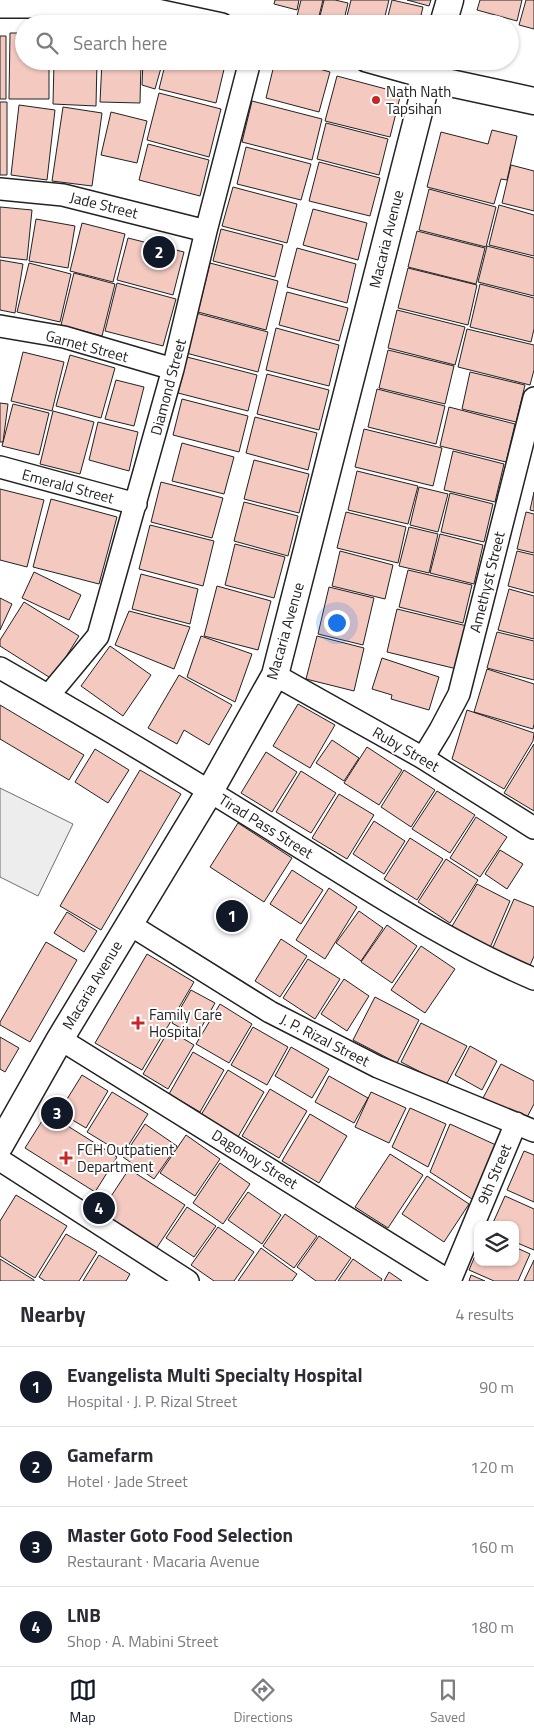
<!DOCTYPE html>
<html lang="en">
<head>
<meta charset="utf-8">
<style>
	:root { --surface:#fff; --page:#f2f2f3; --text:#2b2b33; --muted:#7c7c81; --line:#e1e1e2; --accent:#111827 }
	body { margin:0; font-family:"Titillium Web",sans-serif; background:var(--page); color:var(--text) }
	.controls { position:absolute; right:15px; bottom:15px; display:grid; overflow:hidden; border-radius:10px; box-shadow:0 1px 4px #0004 }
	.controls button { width:45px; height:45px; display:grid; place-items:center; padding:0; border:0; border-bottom:1px solid var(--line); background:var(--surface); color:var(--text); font:25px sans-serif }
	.you { position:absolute; left:336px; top:622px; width:18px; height:18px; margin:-12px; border:4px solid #fff; border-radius:50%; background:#1a73e8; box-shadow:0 0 0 8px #1a73e833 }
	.badge { display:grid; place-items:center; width:32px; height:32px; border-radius:50%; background:var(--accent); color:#fff; font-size:16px; font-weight:700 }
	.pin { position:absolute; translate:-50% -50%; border:2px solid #fff; box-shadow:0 1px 5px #0006 }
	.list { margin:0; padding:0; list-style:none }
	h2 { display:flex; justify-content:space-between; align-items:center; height:65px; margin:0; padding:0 20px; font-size:21px }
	h2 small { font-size:16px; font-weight:400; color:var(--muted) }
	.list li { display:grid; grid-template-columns:32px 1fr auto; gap:15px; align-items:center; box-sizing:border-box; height:80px; padding:0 20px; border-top:1px solid var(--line) }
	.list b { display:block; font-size:19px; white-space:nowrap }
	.list p { margin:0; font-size:16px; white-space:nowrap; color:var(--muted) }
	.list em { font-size:16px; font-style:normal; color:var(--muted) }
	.icon { flex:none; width:28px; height:28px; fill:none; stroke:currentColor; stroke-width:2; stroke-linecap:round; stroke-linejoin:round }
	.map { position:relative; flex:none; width:534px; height:1281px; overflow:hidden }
	.search { position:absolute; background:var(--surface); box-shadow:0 1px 4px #0004; left:15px; right:15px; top:15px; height:55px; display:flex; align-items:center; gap:12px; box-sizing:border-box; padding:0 18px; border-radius:28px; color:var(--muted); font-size:19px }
	.sheet { height:385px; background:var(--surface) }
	nav { display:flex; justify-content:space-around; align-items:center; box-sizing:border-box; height:70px; border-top:1px solid var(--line); background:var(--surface); font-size:14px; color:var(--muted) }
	nav a { display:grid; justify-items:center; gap:2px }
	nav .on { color:var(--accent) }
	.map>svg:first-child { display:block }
</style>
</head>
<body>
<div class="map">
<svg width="534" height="1281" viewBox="0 0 534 1281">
	<rect width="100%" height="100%" fill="#fff"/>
	<path fill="#ededed" stroke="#6f6f6f" d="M0,788L73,824L38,896L0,877Z"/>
	<path fill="#f3c9c0" stroke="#222" d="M275,0H299L297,10L274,4Z
		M301,0H323L317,24L296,20Z
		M324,0H335L348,3L343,24H318Z
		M351,0H389L383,24H345Z
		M392,0L423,7L419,24H386Z
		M407,0H431L429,6Z
		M480,0H522L517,21L477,10Z
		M526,0H534V29L519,25Z
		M10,33H24V61H49V99H9Z
		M0,36H6V99H0Z
		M54,61H97L96,106L53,104Z
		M102,61H141L140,103L100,102Z
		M143,61H163L155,89L142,85Z
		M166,61H226L216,103L159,89Z
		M275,61H291L330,72L319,112L266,98Z
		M337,76L401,93L390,137L325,121Z
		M159,93L221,109L209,157L147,140Z
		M252,101L322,119L312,160L242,142Z
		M0,102H7V175H0Z
		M19,105L55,110L47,180L11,175Z
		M63,107L102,113L92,186L52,181Z
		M111,112L147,121L137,163L101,155Z
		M326,123L388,139L379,175L317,159Z
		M492,130L517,136L507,180L501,179L494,204L427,187L441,132L488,144Z
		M148,144L209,160L200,196L139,180Z
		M246,147L311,164L301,200L237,184Z
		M319,162L380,178L370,216L309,201Z
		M511,165L534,171V211L502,203Z
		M233,187L297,204L287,243L222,226Z
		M429,189L496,207L486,247L419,230Z
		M499,205L534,215V256L489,245Z
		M0,207L32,210L27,260L0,257Z
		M313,209L367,223L358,260L303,245Z
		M36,219L75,226L68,268L29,261Z
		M82,223L125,234L113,282L70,271Z
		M221,229L283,245L275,277L213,261Z
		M417,231L485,248L476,284L408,267Z
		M128,238L184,252L173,295L117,280Z
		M487,246L534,258V296L478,282Z
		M297,248L356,264L347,303L287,287Z
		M0,260L23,264L15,313L0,310Z
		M29,263L71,274L60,322L17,312Z
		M210,263L278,281L266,330L198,312Z
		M408,268L477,285L468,325L398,308Z
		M74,273L115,284L102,336L61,325Z
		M117,283L176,299L163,346L105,331Z
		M480,284L534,298V329L531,342L470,327Z
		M287,292L348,308L339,341L279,325Z
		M397,310L465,327L455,365L388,348Z
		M196,313L268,332L258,372L186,353Z
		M276,328L339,345L329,386L266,370Z
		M467,329L534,345V370L530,385L458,367Z
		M388,350L454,366L445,404L379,388Z
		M23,352L64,362L52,411L11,401Z
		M70,355L115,368L101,418L56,406Z
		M187,357L257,375L248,411L178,393Z
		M470,372L525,385L516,422L462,409Z
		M267,374L329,390L319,430L257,414Z
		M116,380L144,387L134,426L105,419Z
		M377,389L445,406L436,444L368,427Z
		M182,399L248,416L239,452L173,435Z
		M0,403L8,404L3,442H0Z
		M13,404L49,413L39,455L2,446Z
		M449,407L515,424L506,462L440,446Z
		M53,411L94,422L80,474L40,464Z
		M255,417L317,433L308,470L246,453Z
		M98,422L138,432L129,471L89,460Z
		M364,429L442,448L433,486L355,467Z
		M182,443L234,457L224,494L172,481Z
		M453,451L504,464L495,502L444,490Z
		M254,460L309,474L299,513L244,499Z
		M357,471L418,486L408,524L348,510Z
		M161,482L223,498L212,538L151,522Z
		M419,487L448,494L438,532L410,525Z
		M0,489L44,500L27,567L0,560Z
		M534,492V511L530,510Z
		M450,493L493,504L484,542L441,532Z
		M51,499L117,517L99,584L33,567Z
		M244,502L298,516L288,556L234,541Z
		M346,512L406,527L398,563L337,548Z
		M526,512L534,514V553L517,549Z
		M150,525L214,541L203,586L139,569Z
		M409,527L438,534L429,573L399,566Z
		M440,534L483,545L474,584L430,573Z
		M235,544L285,557L274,598L225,585Z
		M340,551L393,565L385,599L332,586Z
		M517,551L534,555V593L508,586Z
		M408,570L472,585L463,623L399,607Z
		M34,572L81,595L69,620L22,598Z
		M141,574L198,589L190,624L132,609Z
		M217,586L271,601L258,650L204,636Z
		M329,587L374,598L363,645L318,634Z
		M509,589L534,596V639L498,630Z
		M0,598L12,604L0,630Z
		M24,602L79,636L52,679L0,646V640Z
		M397,609L467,626L457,669L387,652Z
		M129,611L190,627L174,669L115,645Z
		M497,632L534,641V680L487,668Z
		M201,636L252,654L235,702L187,677Z
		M317,636L364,648L354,691L306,679Z
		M110,646L151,675L123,716L81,686Z
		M382,658L439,677L429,710L391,699L392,695L372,689Z
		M487,669L534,684V724L533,729L474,712Z
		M179,675L232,705L209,745L184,730L177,744L148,728Z
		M298,704L335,725L310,768L273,746Z
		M0,705L84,755L69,780L0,739Z
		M467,710L534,733L533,741L504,789L452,759Z
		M332,740L359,758L344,781L316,763Z
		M534,744V811L504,793Z
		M367,747L402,770L379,805L344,783Z
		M95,749L129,770L108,803L75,782Z
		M266,752L297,772L272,812L241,793Z
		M140,770L181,794L101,930L60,906Z
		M404,770L435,790L411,827L381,807Z
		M301,771L336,793L311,833L276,812Z
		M437,791L475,815L450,853L412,829Z
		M339,794L374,815L347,859L312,838Z
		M476,817L507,837L480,877L450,858Z
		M374,821L405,841L384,874L353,854Z
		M238,823L292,858L264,902L210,867Z
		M410,838L443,859L417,900L384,879Z
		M500,850L523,864L507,889L485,874Z
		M446,859L478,880L450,923L418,902Z
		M292,870L323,890L301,924L270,904Z
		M477,884L510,901L489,950L451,928Z
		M329,888L357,907L325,959L296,940Z
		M514,899L534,907V956L529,968L491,952Z
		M359,911L383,928L361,961L336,943Z
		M67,912L97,931L84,952L54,933Z
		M387,925L417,946L392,983L361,962Z
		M281,939L307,956L280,997L255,981Z
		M46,942L77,960L30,1042L0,1025V1022Z
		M421,946L455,969L425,1013L391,990Z
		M147,954L194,982L142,1070L95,1043Z
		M308,959L340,979L315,1019L283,998Z
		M344,979L369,996L347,1031L321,1014Z
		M191,990L215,1003L196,1037L172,1023Z
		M375,997L419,1020L397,1063L353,1040Z
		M220,1004L252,1024L229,1063L196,1044Z
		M421,1023L467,1046L446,1085L401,1062Z
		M253,1027L288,1047L267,1085L231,1065Z
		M169,1030L194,1045L168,1089L143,1074Z
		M0,1037L19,1048L5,1072L0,1069Z
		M470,1046L497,1061L482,1090L455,1075Z
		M291,1047L329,1069L312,1098L275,1076Z
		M193,1052L224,1070L200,1112L169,1094Z
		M501,1064L534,1081V1104L525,1121L483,1098Z
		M228,1070L264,1092L238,1137L201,1115Z
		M82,1075L108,1091L86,1128L59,1112Z
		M329,1076L368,1098L354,1123L315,1102Z
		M270,1089L307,1111L279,1158L242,1136Z
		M112,1092L148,1114L123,1154L87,1132Z
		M371,1092L406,1108L389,1143L355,1127Z
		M410,1108L446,1124L428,1167L392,1147Z
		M47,1113L117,1157L95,1192L25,1148Z
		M310,1114L347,1136L319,1183L282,1161Z
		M145,1124L177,1146L154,1179L123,1157Z
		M450,1124L496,1145L472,1199L430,1172Z
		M186,1135L220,1159L195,1196L160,1173Z
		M524,1151L534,1155V1202L507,1190Z
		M390,1154L423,1175L388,1228L355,1207Z
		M220,1163L250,1184L223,1224L193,1203Z
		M129,1169L185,1205L156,1249L100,1213Z
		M427,1176L469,1204L444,1242L402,1214Z
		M248,1192L281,1215L262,1244L228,1220Z
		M16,1195L67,1226L35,1278L0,1256V1221Z
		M505,1196L534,1209V1250L515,1242V1225H492Z
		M187,1207L216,1226L194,1257L166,1238Z
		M285,1214L317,1236L294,1268L263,1246Z
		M218,1227L254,1252L234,1281H214L191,1265Z
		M66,1234L97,1252L79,1281H45L39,1277Z
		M319,1236L351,1258L335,1281H316L297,1267Z
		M515,1247L530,1254L518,1281H494L469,1270L478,1249V1262H515Z
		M261,1248L297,1274L292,1281H238Z
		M99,1255L130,1274L126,1281H83Z
		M0,1259L34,1280V1281H0Z
		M353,1259L382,1279L381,1281H338Z
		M534,1260V1281H524Z
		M389,1272L402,1281H384Z
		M471,1275L485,1281H469Z"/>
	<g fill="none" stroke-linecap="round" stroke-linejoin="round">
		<g stroke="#222" stroke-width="24">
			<path id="minor" d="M0,7H143L222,24
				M366,61L427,78
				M0,189L63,195L206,231
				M0,326L64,337L173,369
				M0,467L136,504
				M0,668C97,723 193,780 288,840C368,889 447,942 534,979
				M275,675L423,758L534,828
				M49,695L98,636L173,369L206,231L250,61
				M423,758L440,730L459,694L534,398
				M129,924L270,1012L378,1067L534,1131
				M60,1039L449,1281
				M0,1160L188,1281
				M450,1281L516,1123"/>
		</g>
		<g stroke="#222" stroke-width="29">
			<path id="tertiary" d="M443,24L450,0
				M427,78L534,101
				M0,1145L60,1039L210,791L275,675L432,61"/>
		</g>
		<use href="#minor" stroke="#fff" stroke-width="21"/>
		<use href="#tertiary" stroke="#fff" stroke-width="26"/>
	</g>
	<g fill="#c62828" stroke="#fff" stroke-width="2">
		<circle cx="376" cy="100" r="5"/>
		<path d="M135.5 1015.5h5v5h5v5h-5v5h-5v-5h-5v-5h5z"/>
		<path d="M63.5 1150.5h5v5h5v5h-5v5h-5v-5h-5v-5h5z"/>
	</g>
	<g text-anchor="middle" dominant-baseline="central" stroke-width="4" stroke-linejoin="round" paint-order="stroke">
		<g font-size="15" fill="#222" stroke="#fff" text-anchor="start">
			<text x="386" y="91">Nath Nath<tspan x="386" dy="17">Tapsihan</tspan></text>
			<text x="149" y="1014">Family Care<tspan x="149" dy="17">Hospital</tspan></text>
			<text x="77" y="1149">FCH Outpatient<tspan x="77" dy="17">Department</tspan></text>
		</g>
		<g font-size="15" fill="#222" stroke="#fff">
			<text transform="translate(104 205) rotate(14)">Jade Street</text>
			<text transform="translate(386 239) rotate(-76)">Macaria Avenue</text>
			<text transform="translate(87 346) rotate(15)">Garnet Street</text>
			<text transform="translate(168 387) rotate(-75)">Diamond Street</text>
			<text transform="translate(68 486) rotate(15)">Emerald Street</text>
			<text transform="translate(487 582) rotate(-76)">Amethyst Street</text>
			<text transform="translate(285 631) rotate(-74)">Macaria Avenue</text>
			<text transform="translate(406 749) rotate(30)">Ruby Street</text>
			<text transform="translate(266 826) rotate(32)">Tirad Pass Street</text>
			<text transform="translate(92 985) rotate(-59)">Macaria Avenue</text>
			<text transform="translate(325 1040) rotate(27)">J. P. Rizal Street</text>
			<text transform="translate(255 1159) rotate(32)">Dagohoy Street</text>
			<text transform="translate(494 1174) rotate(-67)">9th Street</text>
		</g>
	</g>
</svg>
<div class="controls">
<button><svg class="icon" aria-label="layers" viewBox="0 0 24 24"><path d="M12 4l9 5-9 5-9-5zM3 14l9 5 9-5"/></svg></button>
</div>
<div class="you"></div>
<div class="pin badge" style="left:232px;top:916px">1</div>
<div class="pin badge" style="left:159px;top:252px">2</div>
<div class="pin badge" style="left:57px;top:1113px">3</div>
<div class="pin badge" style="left:99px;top:1208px">4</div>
<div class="search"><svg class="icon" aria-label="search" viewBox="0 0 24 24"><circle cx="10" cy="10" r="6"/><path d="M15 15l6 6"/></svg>Search here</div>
</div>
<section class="sheet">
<h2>Nearby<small>4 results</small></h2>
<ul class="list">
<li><span class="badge">1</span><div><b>Evangelista Multi Specialty Hospital</b><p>Hospital · J. P. Rizal Street</p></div><em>90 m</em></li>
<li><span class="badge">2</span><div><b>Gamefarm</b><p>Hotel · Jade Street</p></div><em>120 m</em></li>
<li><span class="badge">3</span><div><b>Master Goto Food Selection</b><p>Restaurant · Macaria Avenue</p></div><em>160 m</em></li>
<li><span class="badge">4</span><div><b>LNB</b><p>Shop · A. Mabini Street</p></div><em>180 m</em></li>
</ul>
</section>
<nav>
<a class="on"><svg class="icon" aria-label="map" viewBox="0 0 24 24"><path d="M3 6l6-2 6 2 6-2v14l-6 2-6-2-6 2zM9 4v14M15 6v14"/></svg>Map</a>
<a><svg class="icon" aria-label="directions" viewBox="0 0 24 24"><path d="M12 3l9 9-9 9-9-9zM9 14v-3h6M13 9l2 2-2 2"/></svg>Directions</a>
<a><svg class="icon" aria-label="saved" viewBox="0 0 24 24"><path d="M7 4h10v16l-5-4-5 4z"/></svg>Saved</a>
</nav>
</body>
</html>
